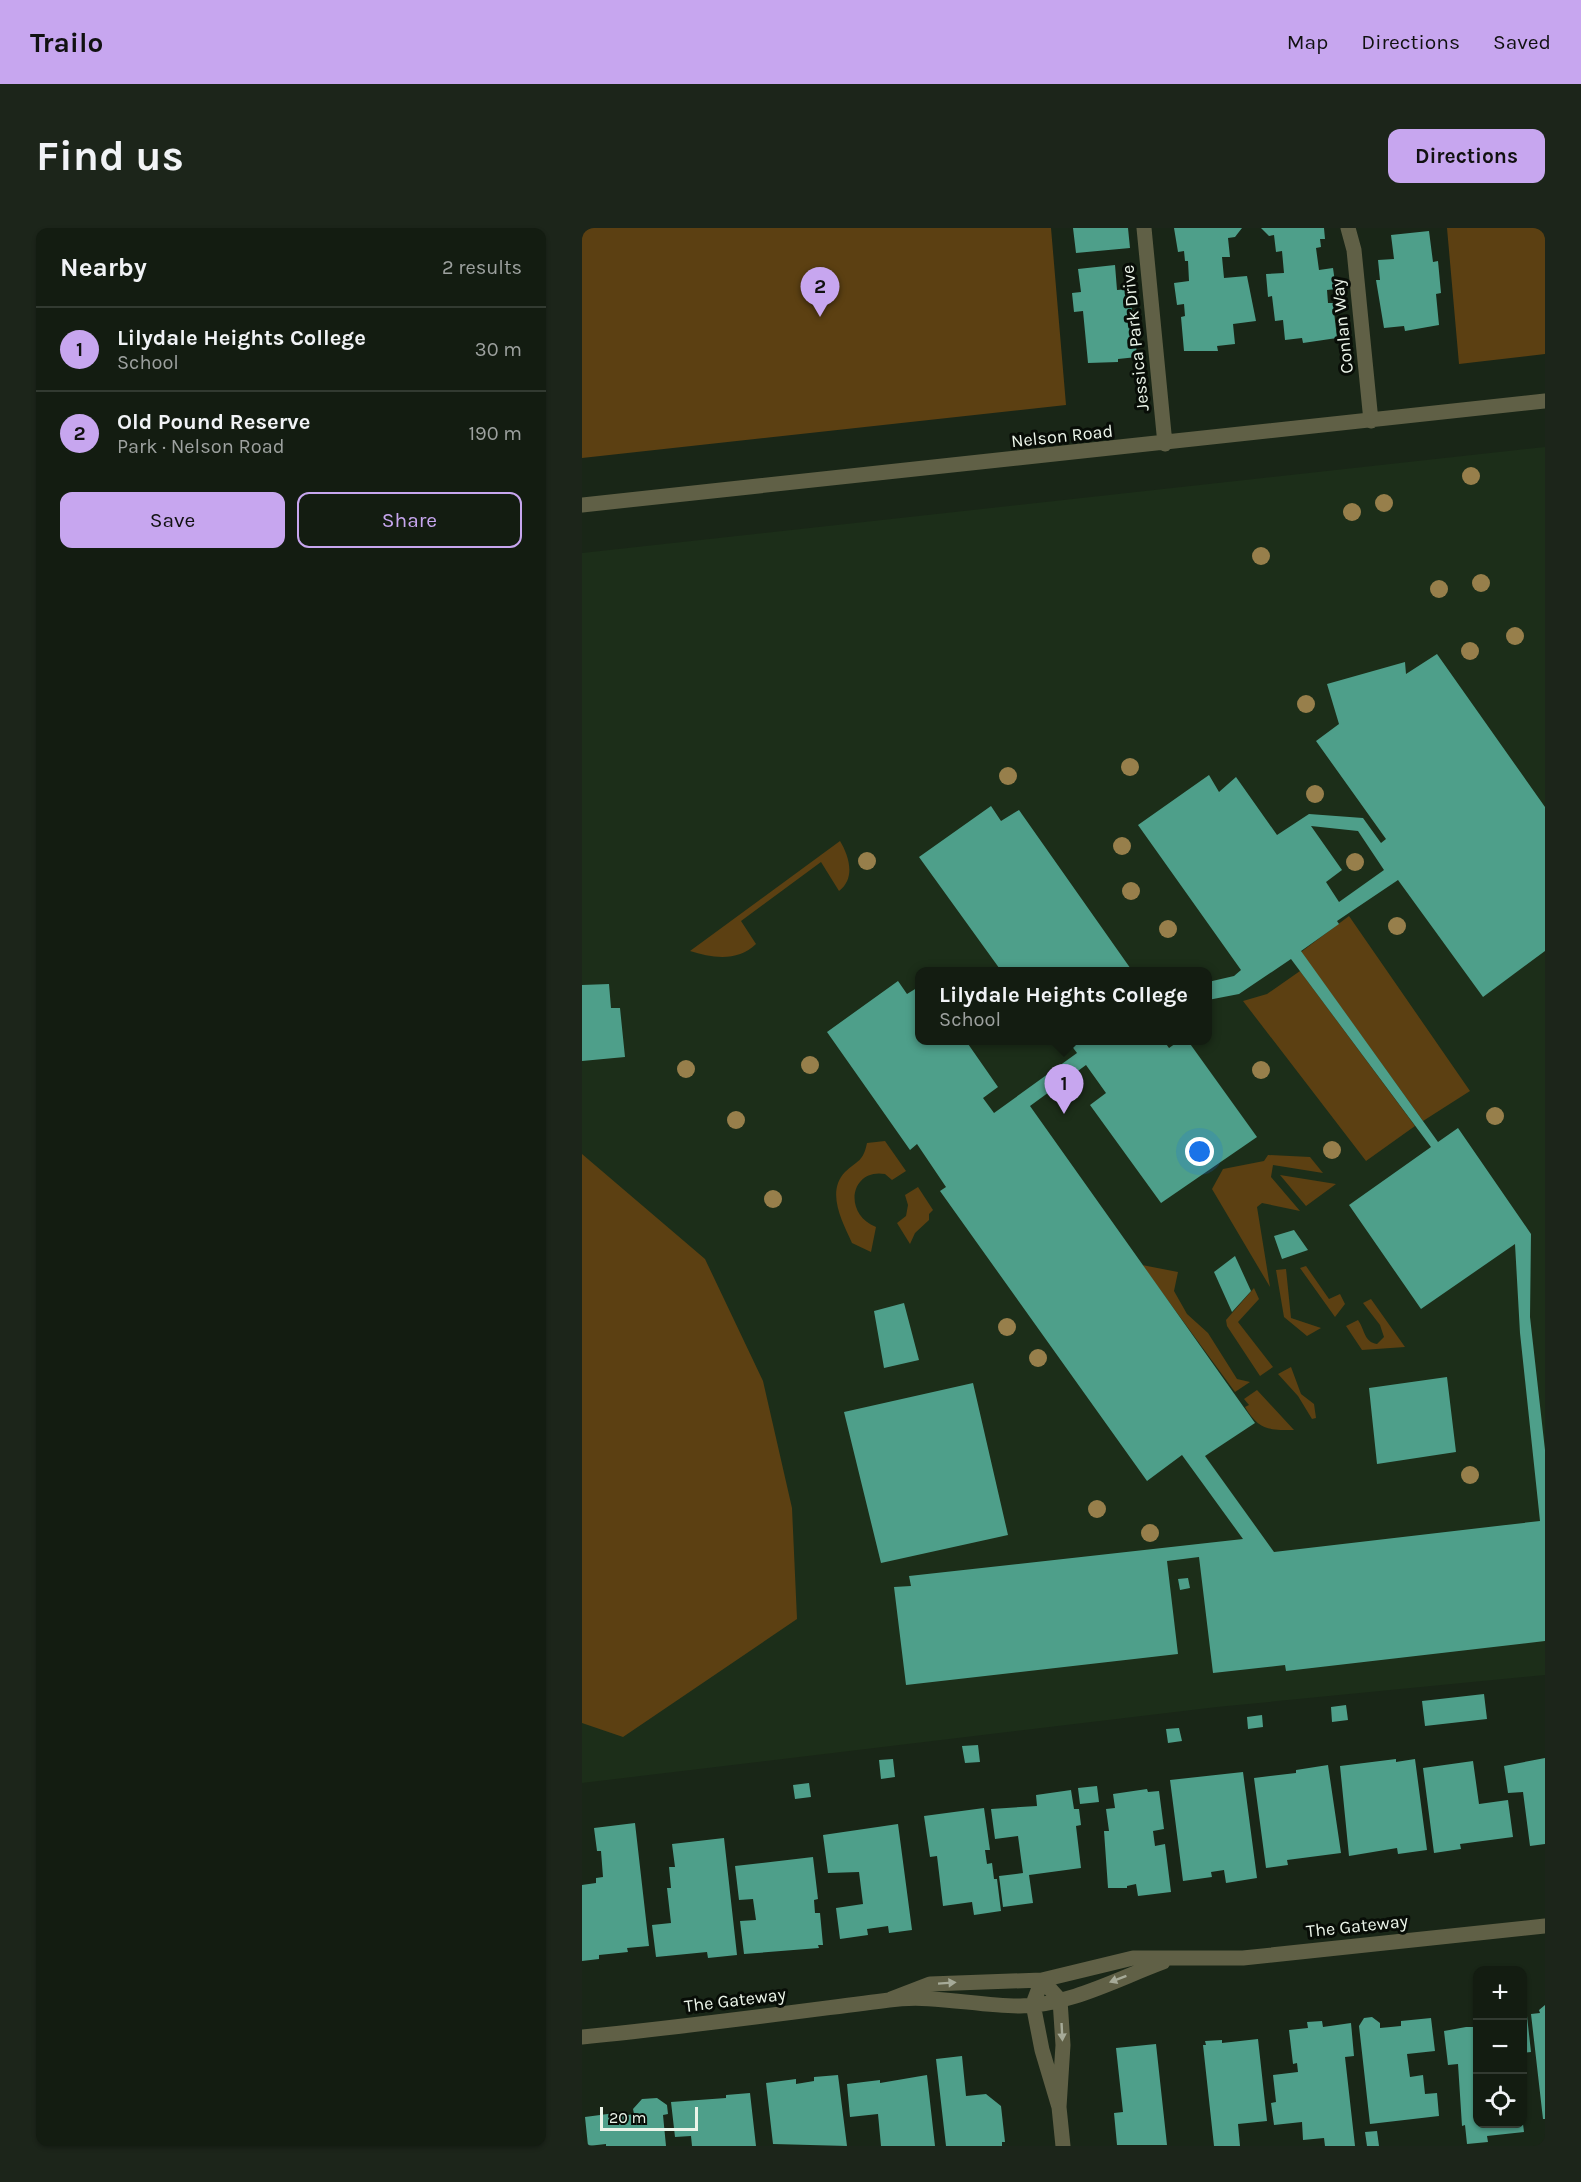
<!DOCTYPE html>
<html lang="en">
<head>
<meta charset="utf-8">
<style>
	:root { --surface:#131c11; --page:#1c251a; --text:#f1f3f6; --muted:#9da19f; --line:#323a31; --accent:#c7a6ef }
	body { margin:0; font-family:Karla,sans-serif; background:var(--page); color:var(--text) }
	.controls { position:absolute; right:18px; bottom:18px; display:grid; overflow:hidden; border-radius:12px; box-shadow:0 2px 4px #0004 }
	.controls button { width:54px; height:54px; display:grid; place-items:center; padding:0; border:0; border-bottom:2px solid var(--line); background:var(--surface); color:var(--text); font:30px sans-serif }
	.scale { position:absolute; left:18px; bottom:15px; width:98px; box-sizing:border-box; padding-left:6px; border:3px solid #ebf4e9; border-top:0; font-size:16px; line-height:21px; white-space:nowrap; color:#ebf4e9; -webkit-text-stroke:4px #080d07; paint-order:stroke }
	.you { position:absolute; left:618px; top:924px; width:21px; height:21px; margin:-15px; border:4px solid #fff; border-radius:50%; background:#1a73e8; box-shadow:0 0 0 9px #1a73e833 }
	.badge { display:grid; place-items:center; width:39px; height:39px; border-radius:50%; background:var(--accent); color:#111; font-size:20px; font-weight:700 }
	.pin { position:absolute; translate:-50% -50px; filter:drop-shadow(0 2px 3px #0008) }
	.pin::after { content:''; position:absolute; top:32px; width:21px; height:18px; background:inherit; clip-path:polygon(0 0,100% 0,50% 100%) }
	.popup { position:absolute; left:333px; top:739px; width:297px; height:78px; box-sizing:border-box; display:grid; place-content:center; border-radius:12px; background:var(--surface); filter:drop-shadow(0 2px 4px #0005); font-size:20px; white-space:nowrap; color:var(--muted) }
	.popup b { font-size:22px; color:var(--text) }
	.popup::after { content:''; position:absolute; left:50%; top:100%; margin-left:-12px; border:12px solid transparent; border-top-color:var(--surface) }
	.list { margin:0; padding:0; list-style:none }
	h2 { display:flex; justify-content:space-between; align-items:center; height:78px; margin:0; padding:0 24px; font-size:26px }
	h2 small { font-size:20px; font-weight:400; color:var(--muted) }
	.list li { display:grid; grid-template-columns:39px 1fr auto; gap:18px; align-items:center; box-sizing:border-box; height:84px; padding:0 24px; border-top:2px solid var(--line) }
	.list b { display:block; font-size:22px; white-space:nowrap }
	.list p { margin:0; font-size:20px; white-space:nowrap; color:var(--muted) }
	.list em { font-size:20px; font-style:normal; color:var(--muted) }
	.actions { display:flex; gap:12px; padding:18px 24px }
	.actions a { flex:1; padding:14px 0; border:2px solid var(--accent); border-radius:12px; text-align:center; font-size:21px; color:var(--accent) }
	.actions .main { background:var(--accent); color:#111 }
	.icon { flex:none; width:33px; height:33px; fill:none; stroke:currentColor; stroke-width:2; stroke-linecap:round; stroke-linejoin:round }
	.map { position:relative; flex:none; width:963px; height:1918px; overflow:hidden; border-radius:12px }
	header { display:flex; align-items:center; gap:36px; box-sizing:border-box; height:84px; padding:0 30px; background:var(--accent); color:#111 }
	header strong { font-size:28px }
	nav { display:flex; gap:33px; margin-inline-start:auto; font-size:21px }
	.intro { display:flex; align-items:center; justify-content:space-between; box-sizing:border-box; height:144px; padding:0 36px }
	h1 { margin:0; font-size:42px }
	.button { padding:15px 27px; border-radius:12px; background:var(--accent); color:#111; font-size:21px; font-weight:700 }
	main { display:flex; gap:36px; padding:0 36px }
	aside { flex:1; background:var(--surface); border-radius:12px; box-shadow:0 2px 4px #0004 }
	.map>svg:first-child { display:block }
</style>
</head>
<body>
<header>
<strong>Trailo</strong>
<nav><a>Map</a><a>Directions</a><a>Saved</a></nav>
</header>
<div class="intro"><h1>Find us</h1><a class="button">Directions</a></div>
<main>
<aside>
<h2>Nearby<small>2 results</small></h2>
<ul class="list">
<li><span class="badge">1</span><div><b>Lilydale Heights College</b><p>School</p></div><em>30 m</em></li>
<li><span class="badge">2</span><div><b>Old Pound Reserve</b><p>Park · Nelson Road</p></div><em>190 m</em></li>
</ul>
<div class="actions"><a class="main">Save</a><a>Share</a></div>
</aside>
<div class="map">
<svg width="963" height="1918" viewBox="0 0 963 1918">
	<rect width="100%" height="100%" fill="#192617"/>
	<path fill="#1c2e19" fill-rule="evenodd" d="M963,219V1447L635,1479L0,1555V325ZM338,744H626V812H338Z"/>
	<path fill="#5c4012" d="M0,0H469L484,177L0,230Z
		M865,0H963V126L877,136Z
		M258,613C267,628 274,650 257,663L239,634L159,693L174,716C156,734 130,730 108,723Z
		M767,688L888,863L841,893L719,724Z
		M718,743L833,898L784,933L661,773L685,766Z
		M303,913L324,943L310,952L303,946C269,940 260,985 294,999L289,1024L270,1015C260,993 244,964 263,944C276,932 281,934 285,915Z
		M0,926L123,1031L181,1153L210,1280L215,1391L41,1509L0,1495Z
		M686,927L728,929L741,945L691,937L689,949L718,983L680,975L675,979L688,1059L630,961L641,941L682,933Z
		M698,947L754,956L724,978Z
		M336,959L351,982L347,986V992L333,1005L328,1016L315,995L324,988L326,977L323,967Z
		M560,1037L596,1044L592,1063L605,1086L626,1105L655,1151L668,1154L653,1164Z
		M724,1038L747,1071L758,1066L763,1076L753,1089L718,1040Z
		M704,1041L709,1090L739,1100L725,1108L702,1089L694,1042Z
		M672,1060L677,1071L656,1094L691,1139L678,1148L645,1098L644,1092Z
		M789,1071L823,1119L780,1122L764,1098L776,1092C783,1102 782,1114 795,1116L802,1109L798,1097L781,1075Z
		M709,1139L719,1166L732,1176L734,1190L730,1191L716,1168L696,1146Z
		M675,1162L712,1202C686,1202 677,1202 663,1179L667,1177L662,1171Z"/>
	<path fill="#4e9f8a" fill-rule="evenodd" d="M491,0H546L548,20L494,25Z
		M592,0H660L653,9L646,10L648,29H640L642,50L665,48L674,93L651,96L653,116L635,118L636,123H602L599,89L603,88L602,76L595,77L592,55L607,53L606,33H603L602,23L596,24Z
		M679,0H742L743,11H738L739,19L734,20L737,42L751,40L754,61L745,62L746,75H751L755,110L721,115L720,110L703,112L701,92L693,93L690,68L686,69L684,46L702,45L700,23L694,24L692,7L687,8Z
		M847,3L851,34L856,33L859,65L854,66L857,97L823,103L822,98L802,100L794,52H798L796,32L812,31L809,7Z
		M533,37L535,62L548,61L550,83L555,82L557,103L553,104L555,129L536,131V134L506,135L501,83L492,84L490,65L499,64L496,41Z
		M855,426L963,579V723L901,769L816,652L755,693L757,696L719,723L856,914L876,900L949,1006L948,1089L963,1222V1413L704,1443L703,1437L631,1445L617,1329L585,1333L596,1426L324,1457L312,1359L329,1358L327,1348L661,1311L600,1227L565,1253L358,963L364,959L335,916L328,922L245,804L316,753L325,766L338,758V813H384L416,859L401,870L412,885L495,825L486,813H582L587,820L597,813H606L675,909L579,975L508,877L524,865L504,837L448,878L673,1195L623,1228L692,1324L958,1293L938,1105L933,1016L839,1081L767,977L849,919L709,731L657,766L626,772V754L652,748L659,742L556,597L627,547L637,564L654,549L695,607L727,586L781,590L799,615L804,611L734,513L757,496L745,456L823,434L824,446ZM729,598L776,603L802,642L757,674L744,654L760,642Z
		M409,578L419,593L437,582L551,744H420L337,629Z
		M27,756L29,780H38L43,829L0,833V757Z
		M712,1002L726,1022L700,1031L692,1008Z
		M653,1028L669,1063L650,1084L632,1044Z
		M322,1075L337,1132L302,1140L292,1083Z
		M865,1149L874,1224L795,1236L787,1160Z
		M391,1155L426,1307L299,1335L262,1184Z
		M606,1350L608,1360L598,1362L596,1351Z
		M902,1466L905,1491L843,1498L840,1473Z
		M764,1477L766,1492L750,1494L749,1479Z
		M680,1487L681,1499L666,1501L665,1489Z
		M597,1500L600,1513L586,1515L584,1501Z
		M396,1517L398,1534L383,1535L380,1518Z
		M963,1530V1616L948,1618L941,1564L926,1565L922,1538Z
		M311,1531L313,1549L299,1551L297,1532Z
		M814,1531V1534L833,1531L845,1622L816,1626L815,1620L767,1628L758,1538Z
		M891,1533L897,1576L926,1572L931,1609L878,1616L879,1621L852,1625L841,1540Z
		M746,1537L759,1625L705,1632L706,1637L684,1640L672,1550L714,1545V1542Z
		M661,1544L675,1650L644,1655L642,1642L629,1644L630,1649L601,1653L588,1552Z
		M227,1555L229,1569L213,1571L211,1557Z
		M515,1558L517,1574L498,1576L496,1560Z
		M565,1561L566,1564L577,1563L582,1601L571,1603L573,1618L583,1616L589,1664L556,1668L554,1656L545,1658V1660H526L522,1603H527L524,1581L533,1580L531,1566Z
		M489,1562L492,1581H497L499,1597L494,1598L499,1640L447,1647L451,1675L421,1679L417,1648L441,1645L436,1608L413,1611L409,1581L455,1578L454,1567Z
		M402,1580L408,1622H403L405,1636L410,1635L412,1651H415L419,1683L392,1687L390,1674L361,1678L355,1628L348,1629L342,1588Z
		M53,1595L67,1718L45,1720L46,1724L17,1727V1731L0,1733V1657L14,1655V1650L21,1649L19,1623H15L12,1600Z
		M316,1596L330,1702L307,1705L306,1698L285,1701L286,1707L258,1711L254,1680L281,1676L277,1644L246,1645L241,1607Z
		M142,1610L155,1727L126,1730L125,1724L74,1729L70,1697L89,1695L85,1660H89L87,1639H93L90,1616Z
		M231,1629L236,1671L232,1672L233,1685H238L241,1717H236L237,1720L162,1726L158,1693L174,1692L171,1671L157,1672L153,1638Z
		M963,1777V1891H961L949,1786L958,1785L957,1782Z
		M944,1779L949,1824L940,1825V1780Z
		M790,1789L798,1795V1800L819,1798V1793L849,1790L853,1823L825,1826L828,1849L841,1847L843,1866L855,1865L857,1888L788,1896L777,1798L782,1790Z
		M740,1793L741,1799L769,1795L772,1828L763,1829L773,1918H743L742,1910L721,1912L720,1894L692,1897L689,1875L694,1874L691,1847L716,1844L715,1835L711,1836L707,1802L726,1800L725,1794Z
		M884,1799H896V1896H941L942,1904L905,1908L906,1914L885,1916L883,1897L880,1898L876,1836L866,1837L862,1803Z
		M676,1811L685,1893L656,1896L658,1918H632L621,1817H624L623,1813L640,1812V1815Z
		M574,1816L585,1917H535L532,1885L541,1884L534,1820Z
		M380,1828L384,1868L404,1866L419,1878L423,1914H420V1918H364L354,1831Z
		M256,1847L265,1918L191,1916L184,1855L214,1851V1856L232,1853V1849Z
		M345,1847L353,1918H299L296,1886L268,1889L265,1856L298,1852V1855Z
		M168,1865L174,1918H110L109,1908L93,1909L89,1874L144,1870V1867Z
		M75,1870L85,1877L86,1886L81,1887L84,1918H24V1916L6,1918L3,1889L33,1885L34,1889L52,1886L51,1881L60,1871Z
		M795,1903L797,1918H785L783,1904Z"/>
	<g fill="none" stroke-linecap="round" stroke-linejoin="round">
		<path stroke="#606046" stroke-width="15" d="M562,0L583,216
			M766,0L772,22L789,193
			M0,277L963,173
			M309,1771L348,1756L460,1752L551,1730H661L963,1698
			M0,1809C103,1799 205,1785 307,1772C351,1766 394,1778 438,1778C488,1777 535,1751 581,1734
			M477,1879L460,1822L451,1776L460,1752L478,1772L481,1817L477,1879L481,1918"/>
	</g>
	<g fill="#977f4b">
		<circle cx="889" cy="248" r="9"/>
		<circle cx="802" cy="275" r="9"/>
		<circle cx="770" cy="284" r="9"/>
		<circle cx="679" cy="328" r="9"/>
		<circle cx="899" cy="355" r="9"/>
		<circle cx="857" cy="361" r="9"/>
		<circle cx="933" cy="408" r="9"/>
		<circle cx="888" cy="423" r="9"/>
		<circle cx="724" cy="476" r="9"/>
		<circle cx="548" cy="539" r="9"/>
		<circle cx="426" cy="548" r="9"/>
		<circle cx="733" cy="566" r="9"/>
		<circle cx="540" cy="618" r="9"/>
		<circle cx="285" cy="633" r="9"/>
		<circle cx="773" cy="634" r="9"/>
		<circle cx="549" cy="663" r="9"/>
		<circle cx="815" cy="698" r="9"/>
		<circle cx="586" cy="701" r="9"/>
		<circle cx="228" cy="837" r="9"/>
		<circle cx="104" cy="841" r="9"/>
		<circle cx="679" cy="842" r="9"/>
		<circle cx="913" cy="888" r="9"/>
		<circle cx="154" cy="892" r="9"/>
		<circle cx="750" cy="922" r="9"/>
		<circle cx="191" cy="971" r="9"/>
		<circle cx="425" cy="1099" r="9"/>
		<circle cx="456" cy="1130" r="9"/>
		<circle cx="888" cy="1247" r="9"/>
		<circle cx="515" cy="1281" r="9"/>
		<circle cx="568" cy="1305" r="9"/>
	</g>
	<defs><path id="oneway-solid" d="M-6-.8H1V-3.2L6.5 0L1 3.2V.8H-6Z" transform="scale(1.5)"/></defs>
	<g fill="#a6aa98">
		<use href="#oneway-solid" transform="translate(536 1751) rotate(159)"/>
		<use href="#oneway-solid" transform="translate(365 1755) rotate(-4)"/>
		<use href="#oneway-solid" transform="translate(480 1804) rotate(87)"/>
	</g>
	<g text-anchor="middle" dominant-baseline="central" stroke-width="6" stroke-linejoin="round" paint-order="stroke">
		<g font-size="18" fill="#ebf4e9" stroke="#080d07">
			<text transform="translate(760 98) rotate(-96)">Conlan Way</text>
			<text transform="translate(553 110) rotate(-96)">Jessica Park Drive</text>
			<text transform="translate(480 208) rotate(-6)">Nelson Road</text>
			<text transform="translate(775 1698) rotate(-6)">The Gateway</text>
			<text transform="translate(153 1772) rotate(-7)">The Gateway</text>
		</g>
	</g>
</svg>
<div class="controls">
<button>+</button>
<button>−</button>
<button><svg class="icon" aria-label="locate" viewBox="0 0 24 24"><circle cx="12" cy="12" r="6"/><path d="M12 2v4M12 18v4M2 12h4M18 12h4"/></svg></button>
</div>
<div class="scale">20 m</div>
<div class="you"></div>
<div class="pin badge" style="left:482px;top:886px">1</div>
<div class="popup"><b>Lilydale Heights College</b>School</div>
<div class="pin badge" style="left:238px;top:89px">2</div>
</div>
</main>
</body>
</html>
